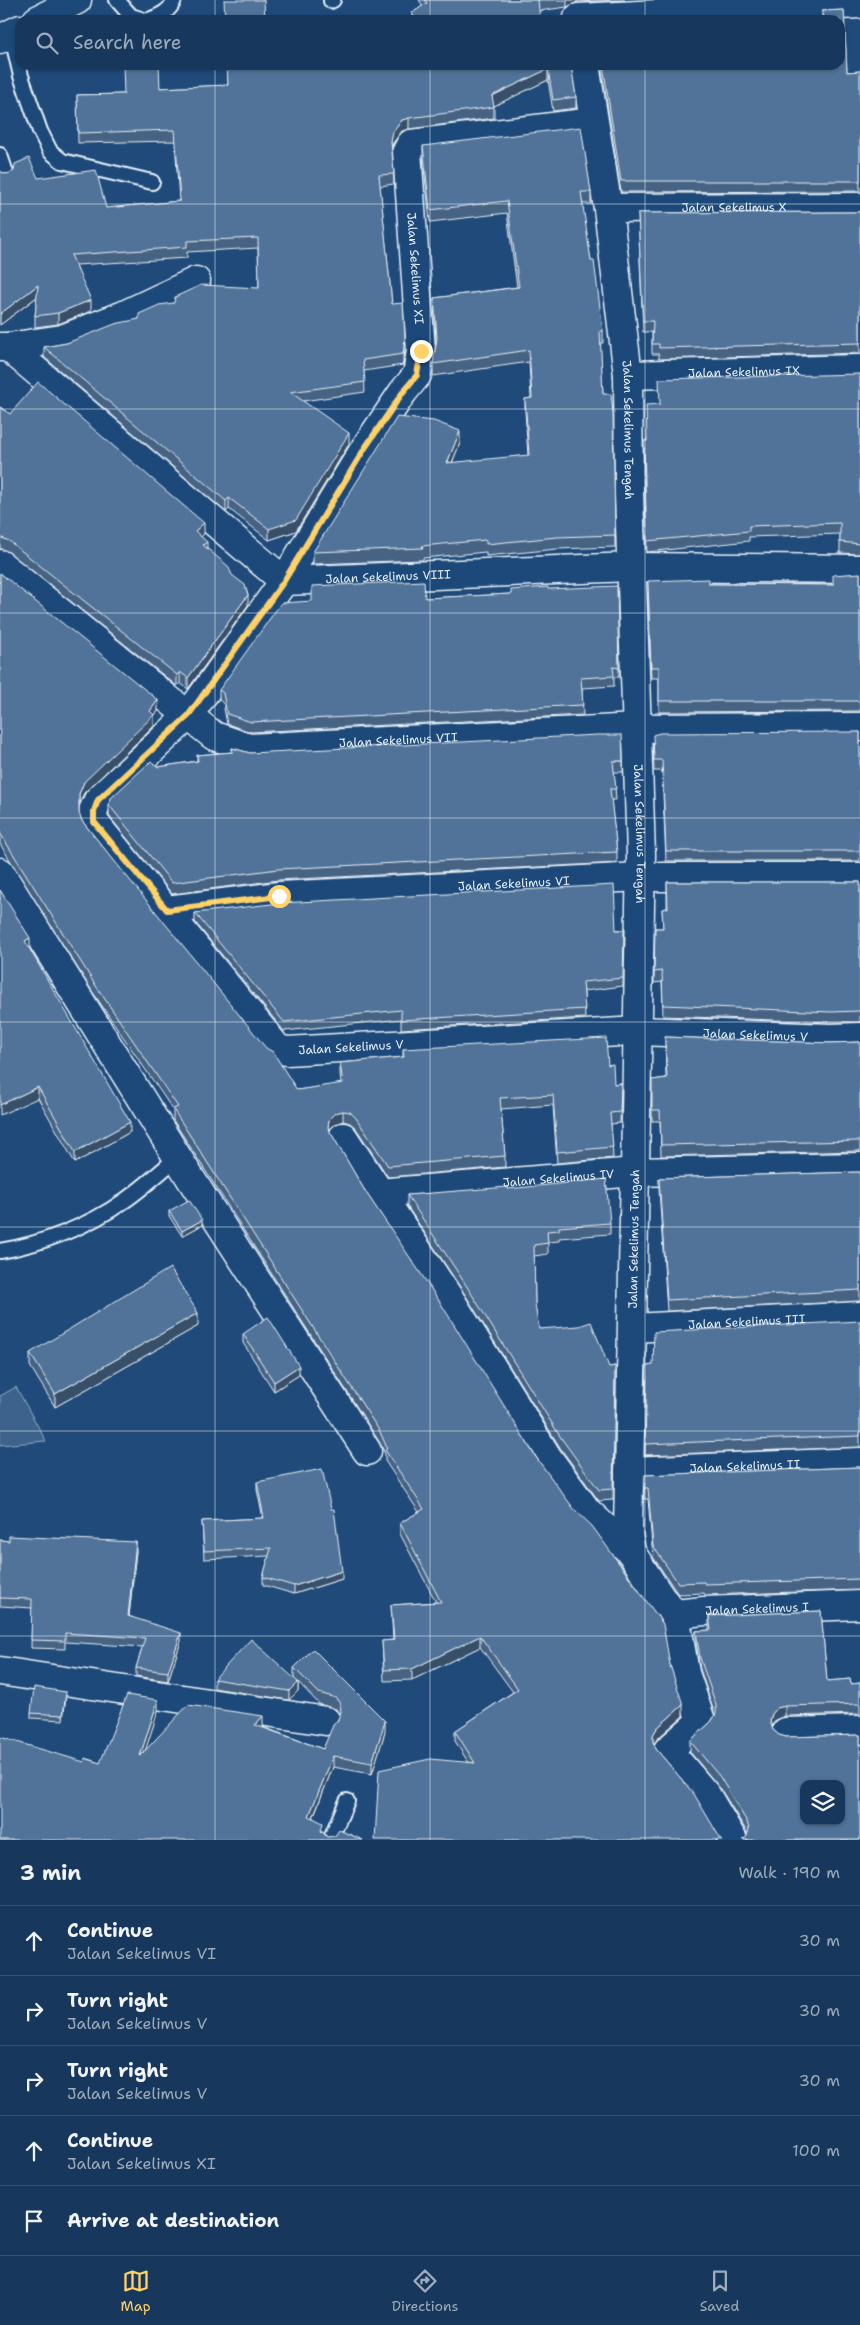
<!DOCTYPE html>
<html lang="en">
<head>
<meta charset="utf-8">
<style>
	:root { --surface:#17385c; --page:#203f62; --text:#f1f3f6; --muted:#9eacbb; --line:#365272; --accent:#ffd166 }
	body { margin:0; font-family:"Shantell Sans",sans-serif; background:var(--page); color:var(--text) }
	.controls { position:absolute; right:15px; bottom:15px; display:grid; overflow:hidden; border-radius:10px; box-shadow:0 1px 4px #0004 }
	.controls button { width:45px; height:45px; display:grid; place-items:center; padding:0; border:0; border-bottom:1px solid var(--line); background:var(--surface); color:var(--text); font:25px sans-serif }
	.stop { position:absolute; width:15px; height:15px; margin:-11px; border:4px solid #ffd166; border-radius:50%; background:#fff }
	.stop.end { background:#ffd166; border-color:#fff; box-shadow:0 1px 5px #0008 }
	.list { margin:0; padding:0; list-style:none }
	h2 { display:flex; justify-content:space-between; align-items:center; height:65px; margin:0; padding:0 20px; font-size:21px }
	h2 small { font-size:16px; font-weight:400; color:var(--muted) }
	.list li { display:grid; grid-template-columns:32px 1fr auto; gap:15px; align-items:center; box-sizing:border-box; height:70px; padding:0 20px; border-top:1px solid var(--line) }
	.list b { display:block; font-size:19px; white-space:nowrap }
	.list p { margin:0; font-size:16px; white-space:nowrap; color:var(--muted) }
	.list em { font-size:16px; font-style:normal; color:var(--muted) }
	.icon { flex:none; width:28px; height:28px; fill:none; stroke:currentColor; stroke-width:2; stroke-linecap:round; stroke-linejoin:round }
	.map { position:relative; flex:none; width:860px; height:1840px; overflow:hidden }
	.search { position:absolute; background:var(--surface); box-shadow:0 1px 4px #0004; left:15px; right:15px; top:15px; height:55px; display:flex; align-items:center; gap:12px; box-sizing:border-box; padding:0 18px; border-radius:15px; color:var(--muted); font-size:19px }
	.sheet { height:415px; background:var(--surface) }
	nav { display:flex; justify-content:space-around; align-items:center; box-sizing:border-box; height:70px; border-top:1px solid var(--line); background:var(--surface); font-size:14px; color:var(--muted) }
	nav a { display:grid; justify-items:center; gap:2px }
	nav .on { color:var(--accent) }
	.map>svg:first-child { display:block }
</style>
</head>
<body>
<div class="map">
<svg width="860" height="1840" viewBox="0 0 860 1840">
	<rect width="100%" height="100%" fill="#1f4a7a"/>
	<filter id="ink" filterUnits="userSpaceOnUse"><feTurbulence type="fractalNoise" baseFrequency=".02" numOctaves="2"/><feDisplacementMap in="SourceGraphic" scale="10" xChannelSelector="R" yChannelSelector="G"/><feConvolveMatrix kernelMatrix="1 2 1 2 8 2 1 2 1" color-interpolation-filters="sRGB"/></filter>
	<g filter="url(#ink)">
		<path fill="#3c628c" stroke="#92aac2" d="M16,1387L46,1441L0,1445V1396Z"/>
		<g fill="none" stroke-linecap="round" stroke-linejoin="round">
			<g stroke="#e8f1f8" stroke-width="18">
				<path id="lane" d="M117,0L131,16L144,20
					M331,1L333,0
					M149,20C159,16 170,12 174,0
					M11,33L21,76L40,131L50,151L62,161L152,182
					M0,155L7,176
					M0,1251C42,1244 89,1226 124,1201C143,1188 160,1172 178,1157
					M330,1840L347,1801"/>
			</g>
			<g stroke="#e8f1f8" stroke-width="31">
				<g id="street">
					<path d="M578,18L860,4"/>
					<path id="s1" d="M585,65L608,208L628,375L629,493L641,855L628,1532L631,1552L661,1598L675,1614L704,1611L860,1605"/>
					<path id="s2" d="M593,122L411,144L407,151L421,351L417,375L403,392L365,448L284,581L188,716L98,800L93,811L94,822L278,1049L287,1051L638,1031L831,1038L860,1037"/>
					<path id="s3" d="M608,208L860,207"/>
					<path id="s4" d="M0,347H8L284,581L631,567L860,569"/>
					<path d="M8,347L62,339L124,315L196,281"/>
					<path id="s5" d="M628,375L860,369"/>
					<path id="s6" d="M0,564L214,736L249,748L636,728L860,727"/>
					<path d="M0,872L191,1179L367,1451"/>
					<path id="s7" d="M167,910L279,896L640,877H860"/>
					<path d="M343,1137L453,1304L548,1458L587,1511L631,1552"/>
					<path id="s8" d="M378,1193L636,1172L860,1167"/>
					<path id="s9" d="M633,1328L860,1316"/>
					<path id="s10" d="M629,1471L860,1462"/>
					<path d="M675,1614L685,1673L701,1721L668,1750L707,1796L733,1840"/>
					<path d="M0,1671L326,1721"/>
					<path d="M786,1732L860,1730"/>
				</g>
			</g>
			<g stroke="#e8f1f8" stroke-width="31">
				<path id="highway" d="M37,20L77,0
					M0,39L20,29"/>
			</g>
			<use href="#lane" stroke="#1f4a7a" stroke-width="14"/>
			<use href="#street" stroke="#1f4a7a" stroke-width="28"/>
			<use href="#highway" stroke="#1f4a7a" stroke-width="28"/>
		</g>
		<path fill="#466384" stroke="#e8f1f8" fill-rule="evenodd" d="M419,0H625L577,2L567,7L539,11L412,19V13L423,6Z
			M844,10L847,72L860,71V191L621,192L601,65H840V20H822V11Z
			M227,65H571L576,97V108L553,111L548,80L494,106V118L409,129L402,131L393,143L392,150L394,184L380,186L392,304L405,350L403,365L364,371L365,392L303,401L349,444L296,531L269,540L229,509L226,512L44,357V347L67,343L139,319L259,288L258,248L187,252V258L76,265L91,311L58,324L35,327V316L37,297L0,325V171L5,174L38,178L106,208L179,201L175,141L78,143L77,95L123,94L160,88L228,85Z
			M423,146L591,192V204H582L591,261L603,331V343H600L603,394L613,412L615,547L557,549L486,556V552L423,558V560L313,564V552L460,443L452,463L528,456L525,411V399L531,398L529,362L433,376V364L436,342L434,298L517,287L507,213L430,222L423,158Z
			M860,212V353L659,359V354H652V332H643L638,213Z
			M860,374V554L840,553V534L749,537V541L647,552L645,493L644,441H646L660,404Z
			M0,407L10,414L204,534L201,536L207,548L248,605L188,689L180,683L177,686L9,552L2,549H0Z
			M0,573L158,711L154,716V726L84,793L79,805V813L82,821L297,1090L341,1084L340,1074V1063L403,1057V1049L608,1065L614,1084L621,1083L620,1123L611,1124L613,1158L557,1163L553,1105L501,1109L505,1156V1167L388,1177L356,1128L350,1123L343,1121L335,1124L329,1130L365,1191L670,1665L683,1716L657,1739L654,1744L656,1749L694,1794L468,1762L455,1741V1731L513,1692L480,1647L412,1680L384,1681L382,1641L393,1640L391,1605L436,1602L400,1534V1523L419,1512L385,1461V1454L380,1443L173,1120V1110L94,994L0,844Z
			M860,573V711L659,712V678H651L648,592L709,584L833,585Z
			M548,589L619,668V677H614V686L582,688L583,715L251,732L227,724L223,703L219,700V690L425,598L511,594Z
			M860,732V861H666L662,771H654L653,746Z
			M232,748L250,753L623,761V772H614L616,800H611L617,852V863L278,880L172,894L109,816V805L158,767L197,761V755L232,752Z
			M667,882H860V1022H831L663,1016L662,982L654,983L655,928H663L662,909L667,908Z
			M0,890L29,949L130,1132L75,1163L38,1098Z
			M195,913L624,930L623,986L584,991L585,1018L401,1029V1019L284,1031L195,922Z
			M665,1037L830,1043L860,1042V1151L661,1156L660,1121H652V1080L666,1078Z
			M860,1172V1301L667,1311L659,1189V1178Z
			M508,1189L610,1223V1234L559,1238V1241L548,1242V1254L534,1256L535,1305L539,1329L609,1367L615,1366L613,1500L599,1501L561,1449L466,1296L407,1206V1195Z
			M169,1211L202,1225L182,1236L169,1216Z
			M860,1321V1447L645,1455L647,1366L653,1365Z
			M198,1326L55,1407L30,1366V1353Z
			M243,1334L299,1375L274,1391L243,1343Z
			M860,1467V1590L705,1595L704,1593L678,1594L653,1557L648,1499H644L645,1475Z
			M257,1482L342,1579L294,1594L263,1585V1577L269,1556L204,1559L202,1521L263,1518L257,1490Z
			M0,1540L136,1551L129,1616L181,1641L168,1681L136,1676V1668L143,1647L65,1642V1649L31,1648L32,1608L0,1606Z
			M821,1611L827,1681L850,1679L851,1684L860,1683V1714L785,1716L777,1719L772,1726L773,1730L779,1735L786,1737L860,1735V1840H743L747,1836V1832L720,1788L690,1752V1741L711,1722L715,1715L700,1669L696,1642V1631L709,1630V1616ZM804,1784H841V1821H804Z
			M294,1668L385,1732L372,1774L333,1767L313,1818L327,1837L0,1840L84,1762L100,1763L158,1711L145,1750L263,1727L323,1749L340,1715L336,1709L319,1704L298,1682V1691L289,1700L214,1688V1679H294Z
			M66,1697L63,1720L31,1718V1713Z"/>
		<path fill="#39506b" stroke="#e8f1f8" d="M567,0H577V2L567,7Z
			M548,69V80L492,107V96Z
			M409,118V129L402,131L393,143L391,152V141L393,132L402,120Z
			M38,285V296L0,325V314Z
			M91,300V311L58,324V313Z
			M405,339V350L403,365V354Z
			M460,431V443L447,475V463Z
			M349,433V444L296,531L269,540V529Z
			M229,498V509L226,512V501Z
			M204,523V534L195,542V531Z
			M207,542V552L203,545Z
			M248,595V605L188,689V678Z
			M180,672V683L177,686V675Z
			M158,700V711L154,716V726L84,793L79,805V794L84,782L150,711Z
			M30,938V949L25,952V941Z
			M38,1087V1098L0,1115V1105Z
			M343,1111V1121L335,1124L329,1130L328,1138V1128L329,1119L335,1113Z
			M130,1122V1132L75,1163V1152Z
			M202,1220V1225L182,1236V1231Z
			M198,1313V1326L55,1407V1394Z
			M299,1366V1375L274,1391V1382Z
			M136,1542V1551L128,1625V1616Z
			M342,1571V1579L294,1594V1586Z
			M181,1633V1641L168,1681V1672Z
			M480,1636V1647L412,1680V1669Z
			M298,1682V1691L289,1700V1691Z
			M158,1700V1711L140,1767V1756Z
			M683,1705V1716L657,1739L653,1745V1735L657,1728Z
			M785,1706V1716L777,1719L772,1725L770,1732V1721L772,1714L777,1708Z
			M263,1716V1727L255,1736V1725Z
			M385,1721V1732L372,1774V1763Z
			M333,1756V1767L309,1827V1816Z"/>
		<path fill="#517399" stroke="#e8f1f8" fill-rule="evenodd" d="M224,0H264L265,20H225Z
			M425,0H539H538L540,20H410L415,18L412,13L427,3Z
			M844,10L847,72L860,71V181H621L603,65H840V20H823L822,11Z
			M123,65H159L160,88L228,85L227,65H571L576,97L553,100L548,69L492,96L494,107L409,118L402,120L393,132L391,141L394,174L379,175L392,304L403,303L405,339L403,354L363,360L365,382L290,392L349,433L296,520L269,529L229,498L226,501L44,347L67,343L115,324L139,319V314L159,305L174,303L175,297L201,285L259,288L258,238L187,241V247L71,255L91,300L58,313L35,316L38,285L0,314V171L5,174L10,173L14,171L15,164L29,158L38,178L96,170L106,208L180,201L175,130L78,133L77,95L124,94Z
			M581,127L591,192H581L591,261H594L603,331H600L603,394H611L613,412L615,535L557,537L486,544V540L422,546L423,548L313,552L397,417L434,421L460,431L447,463L529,455L525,399L532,398L529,350L433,364L437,338L434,298L519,287L507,201L430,210L423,146Z
			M860,212V343L659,348V344H652L653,321H643L638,213Z
			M860,374V544L840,542V523L749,526V531L647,541L645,482L644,441H647L646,405L660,404L659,379Z
			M38,382L204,523L195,531L207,542L203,545L228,566L232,575L245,585L248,595L188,678L180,672L177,675L9,541L2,538H0V407L10,414Z
			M0,573L158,700L150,711L154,715L84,782L79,794V813L82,821L266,1048L273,1052L297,1090L343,1083L340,1063L404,1057L403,1049L606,1038L608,1065L613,1064L614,1084L621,1083L620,1112L610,1113L613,1147L557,1152L553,1095L500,1098L505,1156L388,1166L356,1118L350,1112L343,1111L335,1113L329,1119L328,1128L365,1191L440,1302L535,1456L574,1509L592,1526L663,1624L670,1665L683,1705L657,1728L653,1735V1742L656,1749L694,1794L720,1838L723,1840H375L379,1770L430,1759L475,1763L455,1731L518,1689L480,1636L412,1669L384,1670L382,1641L394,1640L391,1605L441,1602L400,1523L424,1509L385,1450L387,1448L380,1432L173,1109L178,1107L94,983L0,833Z
			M860,573V701H659V667H651L648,581L709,579V584L833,585V575Z
			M424,581L425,598L511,594V590L548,587V589L617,586L619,668L613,667L614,676L581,678L583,705L251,722L227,714L223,693L219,690L281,603L312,601V586Z
			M860,732V851H666L662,760H654L653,735L660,733Z
			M597,735H622L623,761H613L616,789H610L617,852L278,869L172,883L109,805L111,798L151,761L158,767L198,761L197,755L233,752L232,748L250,753Z
			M667,882H860V1011L831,1012L663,1005L662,971L654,972L655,928H663L662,909L668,908Z
			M614,885L616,930H624L623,978L583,982L585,1009L401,1020V1010L284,1022L195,913L280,903Z
			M0,890L30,938L25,941L130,1122L75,1152L38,1087L0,1105Z
			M665,1037L830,1043L860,1042V1141L661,1145L660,1110H652V1080L667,1078Z
			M860,1172V1290L667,1300L659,1178Z
			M606,1179L610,1223L559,1227V1230L547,1231L548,1243L534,1245L535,1305L539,1329L579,1326L591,1322L609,1367L615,1366L613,1489L599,1490L561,1438L466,1285L407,1195L508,1187V1189Z
			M189,1200L202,1220L182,1231L169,1211Z
			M170,1268L198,1313L55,1394L30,1353Z
			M268,1317L299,1366L274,1382L243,1334Z
			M860,1321V1436L645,1444L647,1366L653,1365L654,1332Z
			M860,1467V1579L705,1584L704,1582L678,1583L653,1546L648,1488H644L645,1475Z
			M322,1469L331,1509H334L342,1571L294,1586L263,1577L271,1548L204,1551L202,1521L264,1518L257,1482Z
			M9,1536L136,1542L128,1616L181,1633L168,1672L136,1668L145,1638L65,1633V1641L31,1640L32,1599L0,1598V1540L9,1541Z
			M821,1611L827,1681L850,1679L851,1684L860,1683V1704L785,1706L777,1708L772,1714L770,1721L773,1730L779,1735L786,1737L860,1735V1840H743L747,1836L749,1829L747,1822L720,1777L690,1741L711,1722L716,1714V1705L700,1658L696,1631L711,1630L709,1616ZM804,1784H841V1821H804Z
			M251,1639L298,1682L289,1691L214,1679Z
			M313,1649L385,1721L372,1763L333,1756L309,1816L323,1823L321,1831L327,1837L335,1836L339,1830L363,1840H0V1737L84,1762L85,1758L100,1763L127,1695L158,1700L140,1756L188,1705L263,1716L255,1725L323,1749L334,1723L338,1720L341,1712L340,1704L336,1698L319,1693L294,1668Z
			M34,1687L66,1692L63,1715L31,1713Z"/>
	</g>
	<g fill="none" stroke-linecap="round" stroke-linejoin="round" filter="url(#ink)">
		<path stroke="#ffd166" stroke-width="6" d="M279,896L167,910L94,822V811L98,800L188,716L284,581L365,448L403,392L417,375L421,351"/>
	</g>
	<path fill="none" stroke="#e8f1f8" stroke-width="1" stroke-opacity="0.55" d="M215,0V20M430,0V20M645,0V20M215,65V1840M430,65V1840M645,65V1840M0,204H860M0,409H860M0,613H860M0,818H860M0,1022H860M0,1227H860M0,1431H860M0,1636H860"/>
	<g text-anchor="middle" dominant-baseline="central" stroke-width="4" stroke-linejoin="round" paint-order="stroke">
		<g font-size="12" fill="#e8f1f8" stroke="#1f4a7a">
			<text stroke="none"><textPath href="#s3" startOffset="126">Jalan Sekelimus X</textPath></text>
			<text stroke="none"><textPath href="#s2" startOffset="309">Jalan Sekelimus XI</textPath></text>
			<text stroke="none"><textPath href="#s5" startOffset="116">Jalan Sekelimus IX</textPath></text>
			<text stroke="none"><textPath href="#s1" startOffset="368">Jalan Sekelimus Tengah</textPath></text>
			<text stroke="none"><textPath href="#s4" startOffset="474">Jalan Sekelimus VIII</textPath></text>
			<text stroke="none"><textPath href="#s6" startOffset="461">Jalan Sekelimus VII</textPath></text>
			<text stroke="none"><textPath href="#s1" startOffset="772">Jalan Sekelimus Tengah</textPath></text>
			<text stroke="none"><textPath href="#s7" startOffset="348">Jalan Sekelimus VI</textPath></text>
			<text stroke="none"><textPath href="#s2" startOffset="1744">Jalan Sekelimus V</textPath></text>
			<text stroke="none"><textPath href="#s2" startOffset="1339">Jalan Sekelimus V</textPath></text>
			<text stroke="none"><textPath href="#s8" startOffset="181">Jalan Sekelimus IV</textPath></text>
			<text transform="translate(634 1239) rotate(-89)">Jalan Sekelimus Tengah</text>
			<text stroke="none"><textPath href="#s9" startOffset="114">Jalan Sekelimus III</textPath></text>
			<text stroke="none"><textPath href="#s10" startOffset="116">Jalan Sekelimus II</textPath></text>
			<text stroke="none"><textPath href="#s1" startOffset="1649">Jalan Sekelimus I</textPath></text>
		</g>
	</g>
</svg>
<div class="controls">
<button><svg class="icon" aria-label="layers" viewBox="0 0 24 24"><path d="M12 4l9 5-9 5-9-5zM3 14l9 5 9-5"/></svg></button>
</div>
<div class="stop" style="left:279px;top:896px"></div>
<div class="stop end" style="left:421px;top:351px"></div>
<div class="search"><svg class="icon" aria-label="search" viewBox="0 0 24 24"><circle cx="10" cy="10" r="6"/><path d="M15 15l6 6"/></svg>Search here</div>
</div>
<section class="sheet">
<h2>3 min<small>Walk · 190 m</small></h2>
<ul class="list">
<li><svg class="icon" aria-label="ahead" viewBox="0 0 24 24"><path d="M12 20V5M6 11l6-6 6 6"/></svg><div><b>Continue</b><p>Jalan Sekelimus VI</p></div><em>30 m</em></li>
<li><svg class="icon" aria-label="right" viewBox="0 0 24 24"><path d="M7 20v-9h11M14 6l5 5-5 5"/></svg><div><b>Turn right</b><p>Jalan Sekelimus V</p></div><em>30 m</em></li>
<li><svg class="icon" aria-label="right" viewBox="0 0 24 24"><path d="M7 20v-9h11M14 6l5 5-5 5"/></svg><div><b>Turn right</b><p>Jalan Sekelimus V</p></div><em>30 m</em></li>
<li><svg class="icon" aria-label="ahead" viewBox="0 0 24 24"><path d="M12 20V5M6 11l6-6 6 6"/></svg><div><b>Continue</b><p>Jalan Sekelimus XI</p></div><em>100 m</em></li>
<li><svg class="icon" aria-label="arrive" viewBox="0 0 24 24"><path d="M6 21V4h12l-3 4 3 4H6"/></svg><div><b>Arrive at destination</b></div></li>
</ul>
</section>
<nav>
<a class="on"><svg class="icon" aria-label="map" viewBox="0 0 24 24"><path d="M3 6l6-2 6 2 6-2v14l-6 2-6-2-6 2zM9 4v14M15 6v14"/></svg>Map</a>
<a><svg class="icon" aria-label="directions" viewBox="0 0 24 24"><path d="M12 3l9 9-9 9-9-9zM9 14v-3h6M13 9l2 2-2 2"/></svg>Directions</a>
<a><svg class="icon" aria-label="saved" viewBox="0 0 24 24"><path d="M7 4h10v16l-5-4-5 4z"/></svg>Saved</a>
</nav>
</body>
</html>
